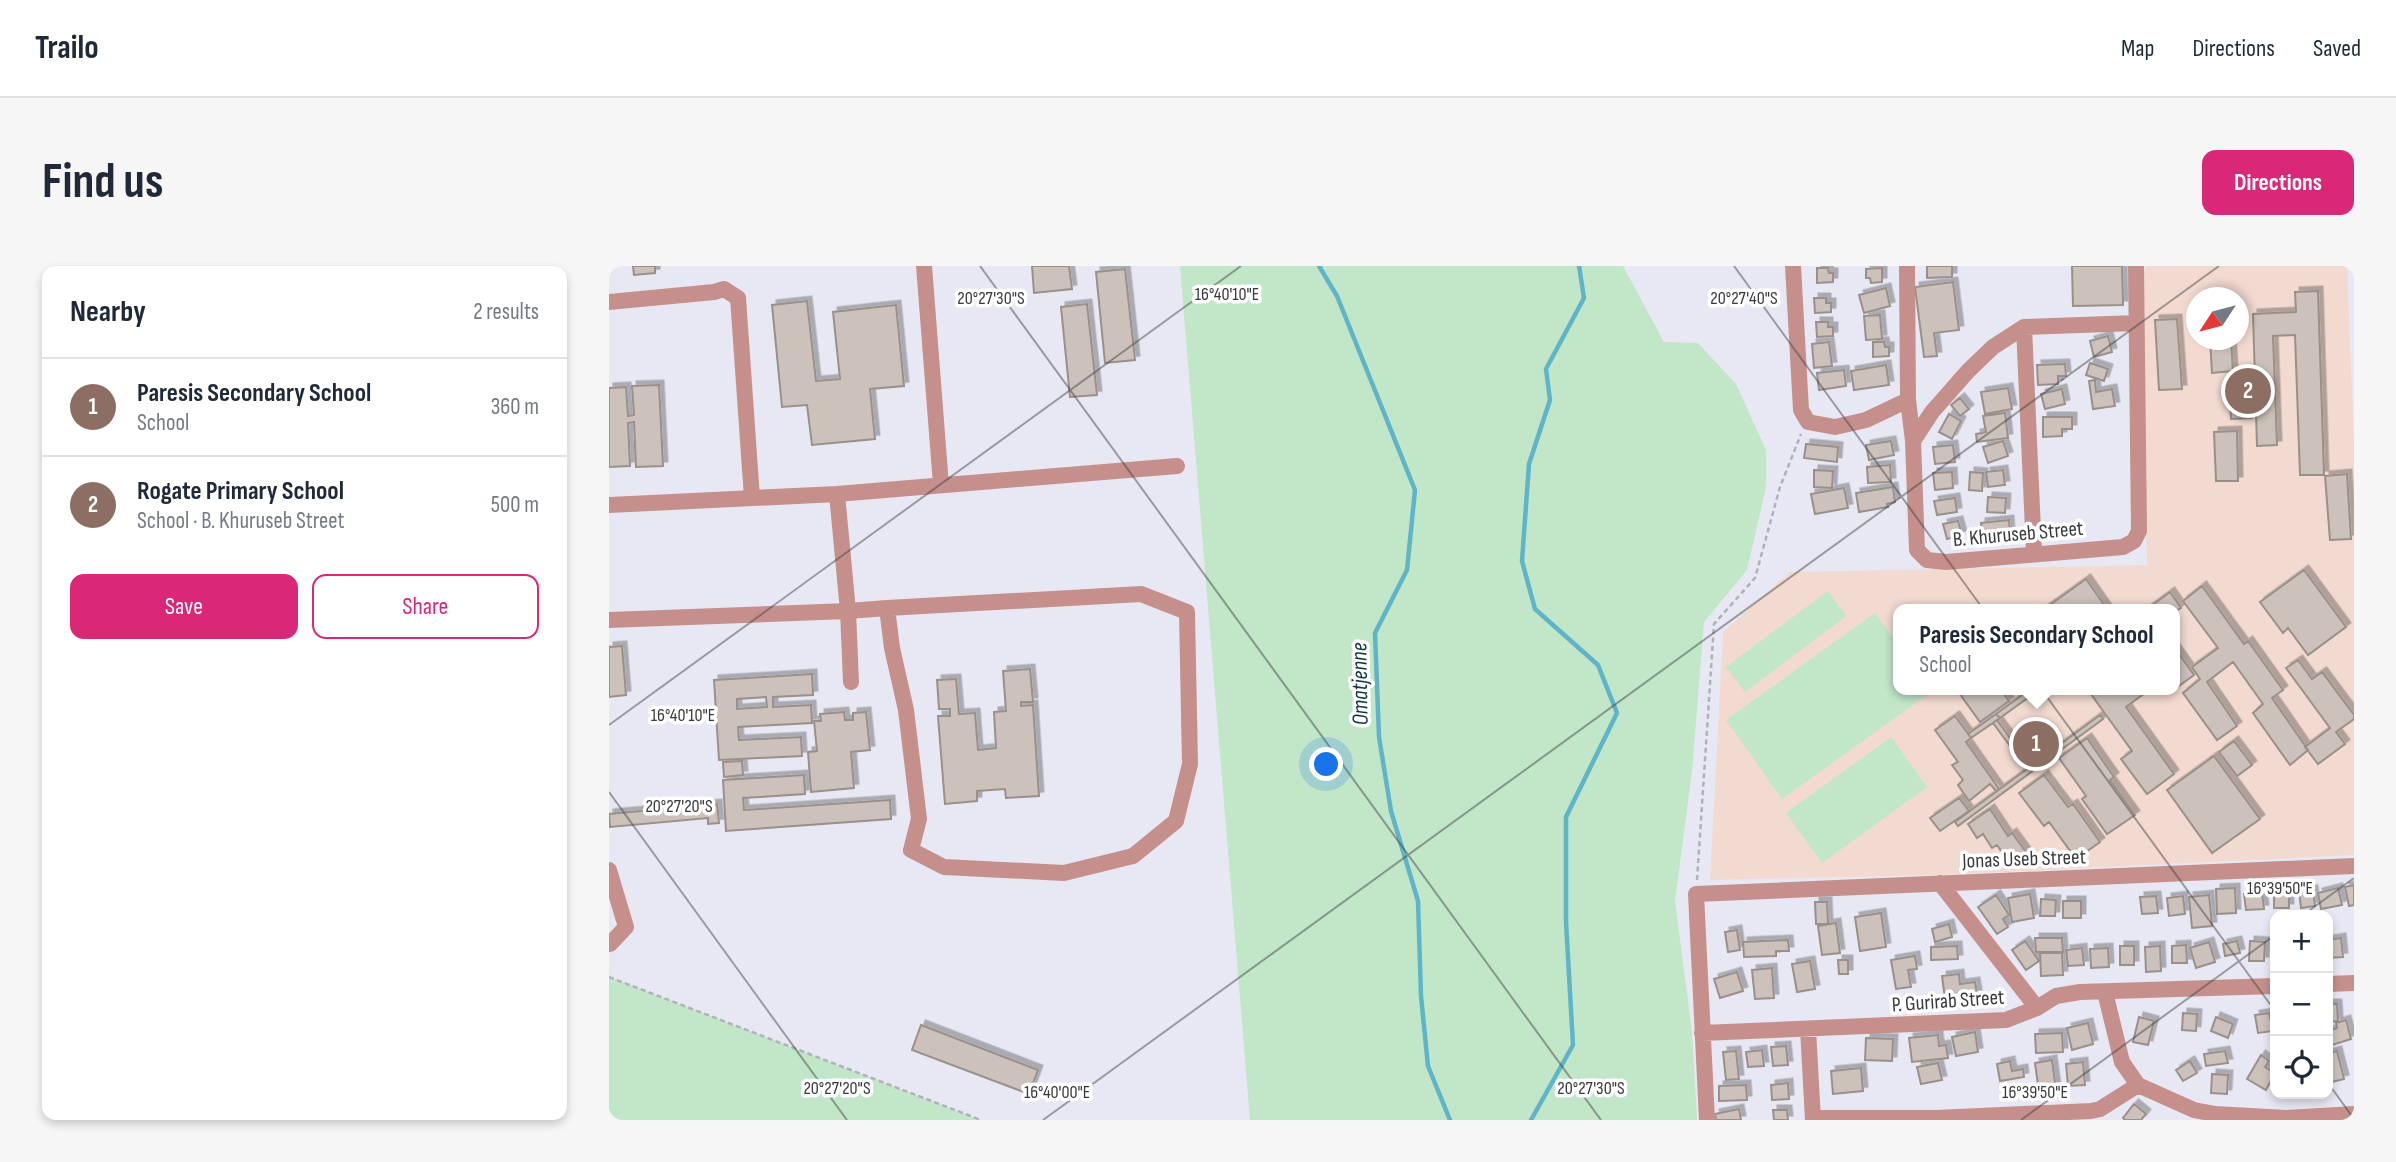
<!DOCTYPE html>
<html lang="en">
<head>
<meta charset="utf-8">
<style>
	:root { --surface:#fff; --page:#f6f6f7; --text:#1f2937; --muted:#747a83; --line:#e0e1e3; --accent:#db2777 }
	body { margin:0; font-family:"Sofia Sans Condensed",sans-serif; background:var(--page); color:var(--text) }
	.controls { position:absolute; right:21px; bottom:21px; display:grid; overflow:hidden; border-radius:14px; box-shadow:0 4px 10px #0003 }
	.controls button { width:63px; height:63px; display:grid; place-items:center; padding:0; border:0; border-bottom:2px solid var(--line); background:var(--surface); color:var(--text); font:35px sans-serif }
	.compass { position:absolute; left:1577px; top:21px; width:63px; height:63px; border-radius:50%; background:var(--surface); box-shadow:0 4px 10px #0003; rotate:234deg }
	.you { position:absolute; left:718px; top:499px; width:24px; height:24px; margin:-18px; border:5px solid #fff; border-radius:50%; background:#1a73e8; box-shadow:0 0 0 10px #1a73e833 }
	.badge { display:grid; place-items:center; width:46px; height:46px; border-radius:50%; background:var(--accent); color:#fff; font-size:23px; font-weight:700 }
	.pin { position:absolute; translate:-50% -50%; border:4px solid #fff; box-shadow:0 2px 7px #0006 }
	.popup { position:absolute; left:1284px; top:338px; width:287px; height:91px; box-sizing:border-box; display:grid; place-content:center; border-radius:14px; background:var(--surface); filter:drop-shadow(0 2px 5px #0005); font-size:23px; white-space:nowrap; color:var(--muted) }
	.popup b { font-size:26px; color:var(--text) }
	.popup::after { content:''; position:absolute; left:50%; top:100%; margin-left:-14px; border:14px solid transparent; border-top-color:var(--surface) }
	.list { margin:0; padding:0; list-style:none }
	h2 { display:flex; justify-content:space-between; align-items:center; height:91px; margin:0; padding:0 28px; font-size:30px }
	h2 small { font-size:23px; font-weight:400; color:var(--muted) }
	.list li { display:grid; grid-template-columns:46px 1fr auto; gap:21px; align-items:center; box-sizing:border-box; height:98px; padding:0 28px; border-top:2px solid var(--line) }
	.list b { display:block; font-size:26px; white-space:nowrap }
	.list p { margin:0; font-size:23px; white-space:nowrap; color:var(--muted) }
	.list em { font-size:23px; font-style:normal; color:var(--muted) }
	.actions { display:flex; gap:14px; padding:21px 28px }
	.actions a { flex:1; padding:16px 0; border:2px solid var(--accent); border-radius:14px; text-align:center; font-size:24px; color:var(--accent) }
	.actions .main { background:var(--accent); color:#fff }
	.icon { flex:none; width:38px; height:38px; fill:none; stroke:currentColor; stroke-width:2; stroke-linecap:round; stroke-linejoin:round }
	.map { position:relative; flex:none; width:1745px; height:854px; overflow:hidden; border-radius:14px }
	header { display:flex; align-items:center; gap:42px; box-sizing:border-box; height:98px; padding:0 35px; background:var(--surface); border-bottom:2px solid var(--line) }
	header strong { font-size:33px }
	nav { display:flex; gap:38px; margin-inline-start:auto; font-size:24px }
	.intro { display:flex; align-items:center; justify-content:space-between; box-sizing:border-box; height:168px; padding:0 42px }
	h1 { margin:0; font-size:49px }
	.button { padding:18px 32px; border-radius:14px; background:var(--accent); color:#fff; font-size:24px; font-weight:700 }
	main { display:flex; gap:42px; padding:0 42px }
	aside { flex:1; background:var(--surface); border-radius:14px; box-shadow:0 4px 10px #0003 }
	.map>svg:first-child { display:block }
</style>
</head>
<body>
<header>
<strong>Trailo</strong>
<nav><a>Map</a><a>Directions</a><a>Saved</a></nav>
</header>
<div class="intro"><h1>Find us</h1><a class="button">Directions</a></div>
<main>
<aside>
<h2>Nearby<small>2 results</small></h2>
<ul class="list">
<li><span class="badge" style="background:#8d6e63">1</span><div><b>Paresis Secondary School</b><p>School</p></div><em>360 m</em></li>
<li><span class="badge" style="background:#8d6e63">2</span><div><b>Rogate Primary School</b><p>School · B. Khuruseb Street</p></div><em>500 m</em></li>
</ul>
<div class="actions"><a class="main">Save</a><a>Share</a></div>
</aside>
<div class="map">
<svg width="1745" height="854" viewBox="0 0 1745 854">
	<defs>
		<filter id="shadow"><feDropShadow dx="4.5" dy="-4.5" stdDeviation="0" flood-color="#0004"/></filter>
	</defs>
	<rect width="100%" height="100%" fill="#e8e8f4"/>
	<path fill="#f2dad0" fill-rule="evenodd" d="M1538,0H1738L1745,177V589L1332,609L1101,614L1114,366L1181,306L1538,299L1533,10ZM1588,32H1630V74H1588ZM1289,343H1565V424H1289Z"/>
	<path fill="#c1e6c8" d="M571,0H1014L1055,76L1089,77L1127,118L1157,184V221L1138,304L1095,356L1083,505L1066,635L1083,766L1088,854H641Z
		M1219,325L1237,350L1136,426L1117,401Z
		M1266,347L1289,379V424H1321L1322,426L1173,533L1117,454Z
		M1282,471L1318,521L1213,597L1177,547Z
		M0,711L3,712L372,854H0Z"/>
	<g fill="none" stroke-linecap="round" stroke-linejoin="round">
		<path stroke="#60b4c7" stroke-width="4.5" d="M710,0L728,30L806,224L798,304L766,367L770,471L782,545L809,635L812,730L819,800L841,854
			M922,854L964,779L957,656V551L1008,447L989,399L926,343L913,295L920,198L941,134L937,103L975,32L970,0"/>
	</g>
	<path fill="#ccc2bb" stroke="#9a908a" stroke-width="2" fill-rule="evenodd" filter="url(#shadow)" d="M24,0H46V7L25,9Z
		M423,0H460L463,23L425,27Z
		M1318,0H1343V11L1318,12Z
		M1463,0H1513L1514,39L1464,40Z
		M1208,2H1219L1220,7H1224V16L1208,17Z
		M1273,2V16L1262,17L1261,12H1257V3Z
		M516,3L526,94L496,97L487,6Z
		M1344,16L1350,64L1325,67L1328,90L1315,91L1306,21Z
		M1277,22L1281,40L1255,47L1250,29Z
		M1709,25L1715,209H1691L1686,69L1664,70L1668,179L1648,180L1644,48L1687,46L1686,26Z
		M1205,32H1217V37H1222V46L1206,47Z
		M198,35L207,115L231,113L224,46L287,39L295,120L261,123L266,173L203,179L198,139L173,141L163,39Z
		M478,38L488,129L461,131L452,41Z
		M1271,49L1273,73L1257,74L1255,50Z
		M1568,53L1573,123L1550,124L1546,54Z
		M1207,56H1219V61H1224V70L1208,71Z
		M1499,70L1503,86L1485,91L1481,75Z
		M1601,74H1622L1624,105L1603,107Z
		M1220,76L1223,100L1205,102L1203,78Z
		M1264,76H1275L1276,81H1280V90L1264,91Z
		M1481,97L1499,103L1495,115L1477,109Z
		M1456,98L1457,110H1449V118L1429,119L1428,99Z
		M1277,99L1280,119L1245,124L1242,105Z
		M1235,104L1237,120L1210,124L1208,107Z
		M1486,114L1487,126L1503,123L1506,140L1484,143L1480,115Z
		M1641,117L1643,152L1622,153L1620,118Z
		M50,119L54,200L27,201L25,156L19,157L21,200L0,201V122L17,121L19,150L25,149L23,120Z
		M1399,122L1403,143L1376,148L1372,126Z
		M1453,123L1456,138L1436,143L1432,128Z
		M1351,132L1360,143L1351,150L1342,139Z
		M1396,147L1399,172L1368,176L1367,168L1377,166L1374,150Z
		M1340,148L1352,155L1343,173L1330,166Z
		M1434,151H1463V163H1453V170L1434,171Z
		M1628,165L1629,215H1607L1605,166Z
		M1282,175L1285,189L1260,194L1257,179Z
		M1394,175L1399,190L1379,197L1374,181Z
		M1197,178L1229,181L1228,196L1195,192Z
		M1344,179L1346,196L1326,198L1324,181Z
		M1281,199L1282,216L1259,217L1258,201Z
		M1205,204L1224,205L1223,222L1205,221Z
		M1394,204L1396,219L1379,221L1377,206Z
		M1343,206L1344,222L1326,224L1324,207Z
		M1361,206L1374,207L1373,225L1360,224Z
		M1738,208L1742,273L1721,274L1716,210Z
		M1284,221L1286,236L1278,238L1279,241L1250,246L1247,227Z
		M1235,222L1239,242L1206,248L1202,228Z
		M1379,231L1397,232L1396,247L1378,246Z
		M1346,232L1348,246L1328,249L1325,235Z
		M1400,254L1401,269L1379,271L1380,277L1374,278L1372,257Z
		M1349,255L1353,269L1338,273L1334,258Z
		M1695,304L1737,361L1699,389L1679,362L1674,367L1651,336Z
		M1477,313L1498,343H1435Z
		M1593,320L1635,378L1639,375L1674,424L1663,432L1699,484L1681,499L1644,447L1654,438L1624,396L1598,416L1628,460L1608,474L1574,427L1591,413L1583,401L1609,382L1574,335Z
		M1561,326L1572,342L1565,346V343H1538Z
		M13,380L17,429L0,431V381Z
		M1565,381L1585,409L1567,422L1565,419Z
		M1689,394L1703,413L1713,406L1745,449V453L1727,466L1736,478L1709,498L1696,481L1721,462L1677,402Z
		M421,403L424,436H412V440L424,439L430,530L397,532L396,523L368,525V535L336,538L329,450H341V443H330L328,414L347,413L350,448L366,447L369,484L387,482L385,446L397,445L394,405Z
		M203,408L204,429L164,431V441L202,439L203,457L129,461L130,474L192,471L193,490L110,494L105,414ZM157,431L158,441L128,443V433Z
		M1348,424H1392L1400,435L1371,456Z
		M1420,424H1430L1391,452L1387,448Z
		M1479,424H1540L1517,441L1565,508L1538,528L1512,493L1523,485Z
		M235,446L236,454H244V447L257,446L261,484L242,486L245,522L202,526L199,486L208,485L205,455H212L211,448Z
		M1387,448L1391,452L1362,472L1359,468Z
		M1491,449L1494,453L1349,560L1346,556Z
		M1346,450L1362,472L1357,476L1390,523L1387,525L1381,518L1360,535L1349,519L1354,514L1343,499L1349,496L1326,464Z
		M1388,454L1421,500L1418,503L1384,457Z
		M1478,472L1505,511L1501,514L1526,549L1498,568L1473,533L1477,530L1450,492Z
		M1625,475L1643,499L1628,510L1610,486Z
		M1605,490L1651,553L1603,587L1558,524Z
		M133,495L134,509L115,511L114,496Z
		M195,509L196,528L134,532L135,544L281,534L282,553L117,565L114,514Z
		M1435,509L1459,541L1464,538L1491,576L1467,593L1440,556L1435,560L1410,527Z
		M1350,532L1360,545L1331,565L1321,552Z
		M108,538L110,557L99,558V552L1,561L0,548Z
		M1381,543L1399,570L1403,567L1417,586L1401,598L1388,579L1383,582L1374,568L1368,572L1359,558Z
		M1745,619V639L1740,640L1736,621Z
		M1626,622L1627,647L1608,648L1607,623Z
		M1729,622L1733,639L1712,643L1709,627Z
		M1704,624L1706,640L1692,642L1690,626Z
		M1653,626L1655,643L1637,644L1635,628Z
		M1665,627H1680V642H1665Z
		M1421,628L1425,652L1403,656L1399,632Z
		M1387,629L1400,649L1394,653L1399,661L1388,668L1369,641Z
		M1600,629L1603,660L1583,662L1580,631Z
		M1547,630L1549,647L1533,648L1531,631Z
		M1574,630L1576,648L1560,650L1558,632Z
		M1432,633L1447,634L1446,650H1431Z
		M1454,635H1472V652H1454Z
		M1206,636H1218L1219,658H1207Z
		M1272,647L1277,681L1251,685L1246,651Z
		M1227,657L1231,687L1213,689L1209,660Z
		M1340,658L1343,671L1326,676L1323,663Z
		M1128,664L1131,684L1119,686L1116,666Z
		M1426,672H1453L1454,686H1427Z
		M1732,672L1734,691L1719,692V674Z
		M1179,674L1180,685H1167V690L1135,691L1134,676Z
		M1416,675L1430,695L1417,704L1403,684Z
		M1628,675L1631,687L1616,690L1614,678Z
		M1641,675L1656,676L1655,695H1640Z
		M1600,676L1606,696L1587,702L1581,682Z
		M1577,679L1578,697H1563V680Z
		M1348,680L1349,693L1322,694V681Z
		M1511,680H1525V699H1511Z
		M1551,680L1552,705L1537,706L1536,681Z
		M1473,682L1475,699L1459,700L1457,684Z
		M1499,682L1500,701L1482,702L1481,683Z
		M1431,687H1453L1454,709L1432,710Z
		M1306,690L1308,703L1299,704L1302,721L1287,723L1282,694Z
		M1229,694H1239V708H1230Z
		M1201,695L1206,723L1188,726L1183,698Z
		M1163,702L1165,732L1146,733L1143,704Z
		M1128,706L1134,725L1111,732L1105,713Z
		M1350,708L1351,718L1366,716L1368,728L1336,733L1333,710Z
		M1719,738H1728L1729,755L1719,756Z
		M1574,747L1588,748L1587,765L1573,764Z
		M1660,747L1664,765L1649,767L1646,749Z
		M1530,751L1545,755L1539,779L1524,776Z
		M1607,751L1624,758L1619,772L1602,765Z
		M1737,754L1742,773L1720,780L1719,765L1728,762L1727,757Z
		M1479,757L1484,778L1463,784L1458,762Z
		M312,759L429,804L420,828L303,784Z
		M1366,766L1369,786L1347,790L1343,771Z
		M1453,767L1454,786L1427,787L1426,768Z
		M1329,769L1330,780L1337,779L1339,792L1303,796L1300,772Z
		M1257,772L1284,773L1283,795L1256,794Z
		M1177,780L1179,799L1164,800L1162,781Z
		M1153,784L1155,800L1139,801L1137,786Z
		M1127,785L1130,813L1117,814L1114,786Z
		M1616,785L1619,797L1597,800L1595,788Z
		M1728,785L1735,813L1719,817L1720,787Z
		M1652,789L1660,795L1656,801L1666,807L1657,824L1638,813Z
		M1443,794L1447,823L1430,826L1426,797Z
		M1401,795L1403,805L1414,803L1415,811L1391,815L1388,798Z
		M1581,795L1588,807L1574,815L1567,804Z
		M1474,796L1476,819L1459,820L1457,798Z
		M1329,797L1333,814L1312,818L1308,801Z
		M1252,802L1254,825L1224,828L1222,805Z
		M1603,808L1619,809L1618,828L1602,827Z
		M1179,817L1180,833L1163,834L1162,819Z
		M1137,819L1138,834L1110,835V820Z
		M1525,838L1537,848L1532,854H1516L1514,852Z
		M1130,843L1132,854H1107L1106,848Z
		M1164,844H1178L1179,854H1165Z"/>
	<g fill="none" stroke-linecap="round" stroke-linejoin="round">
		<path stroke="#b0b0ba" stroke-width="2.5" stroke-dasharray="5 3.5" stroke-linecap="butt" d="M1088,614L1105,358L1146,312L1171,221L1192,168
			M0,711L372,854"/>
		<path stroke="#c5908c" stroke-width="16" d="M315,0L332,219
			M1184,0L1192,144L1199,156L1226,161L1257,154L1299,134
			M1298,0L1299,134L1304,175L1308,284L1318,294L1337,296L1514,281L1525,275L1530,265L1527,0
			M0,36L105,26L115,23L129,32L143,232
			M1415,61L1425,287
			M1304,175L1323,146L1359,105L1384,81L1415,61L1527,57
			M228,228L239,345L278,342L532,328L578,346L581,498L567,555L524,590L455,607L335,601L302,584L310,553L297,444L283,382L278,342
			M0,239L228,228L568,200
			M0,354L239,345L242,416
			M0,604L17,661L1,678L0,676
			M1331,617L1428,742
			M1719,718L1745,717
			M1496,726L1513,796L1529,819L1585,844L1606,848L1677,852L1745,848
			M1199,763L1204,854
			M1093,767L1397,754L1428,742L1447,730L1471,726L1666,720
			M1204,852H1327L1482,845L1491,843L1529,819
			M1098,854L1087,628L1745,600"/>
	</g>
	<path fill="none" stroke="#39393e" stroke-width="2" stroke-opacity="0.45" d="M371,0L992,854M1125,0L1666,745M0,459L632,0M0,526L238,854M1694,649L1745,612M1719,817L1745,853M434,854L1610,0M1412,854L1666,669"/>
	<g text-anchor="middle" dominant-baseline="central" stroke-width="7" stroke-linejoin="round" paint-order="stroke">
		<g font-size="21" fill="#39393e" stroke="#fff">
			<text transform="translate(1409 268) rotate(-5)">B. Khuruseb Street</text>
			<text transform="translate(1415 593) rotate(-2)">Jonas Useb Street</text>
			<text transform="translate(1339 735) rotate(-4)">P. Gurirab Street</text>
		</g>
		<g font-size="23" font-style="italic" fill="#113941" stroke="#fff">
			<text transform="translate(751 418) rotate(-91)">Omatjenne</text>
		</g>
	</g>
	<g font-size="18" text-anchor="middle" fill="#39393e" stroke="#fff" stroke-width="7" stroke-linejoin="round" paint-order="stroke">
		<text x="618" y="34">16°40'10"E</text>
		<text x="382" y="38">20°27'30"S</text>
		<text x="1135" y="38">20°27'40"S</text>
		<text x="74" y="455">16°40'10"E</text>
		<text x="70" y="546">20°27'20"S</text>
		<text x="1671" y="628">16°39'50"E</text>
		<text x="228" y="828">20°27'20"S</text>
		<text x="982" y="828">20°27'30"S</text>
		<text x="448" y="832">16°40'00"E</text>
		<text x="1426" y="832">16°39'50"E</text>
	</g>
</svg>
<div class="controls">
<button>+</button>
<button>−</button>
<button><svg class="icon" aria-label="locate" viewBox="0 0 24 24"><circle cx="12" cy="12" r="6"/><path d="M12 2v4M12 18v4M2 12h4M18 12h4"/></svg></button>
</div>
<svg class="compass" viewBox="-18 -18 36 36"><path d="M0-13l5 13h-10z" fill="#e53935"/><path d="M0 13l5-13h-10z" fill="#747a83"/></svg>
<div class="you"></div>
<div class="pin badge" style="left:1427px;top:478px;background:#8d6e63">1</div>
<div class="popup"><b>Paresis Secondary School</b>School</div>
<div class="pin badge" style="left:1639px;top:125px;background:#8d6e63">2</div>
</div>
</main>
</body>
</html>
